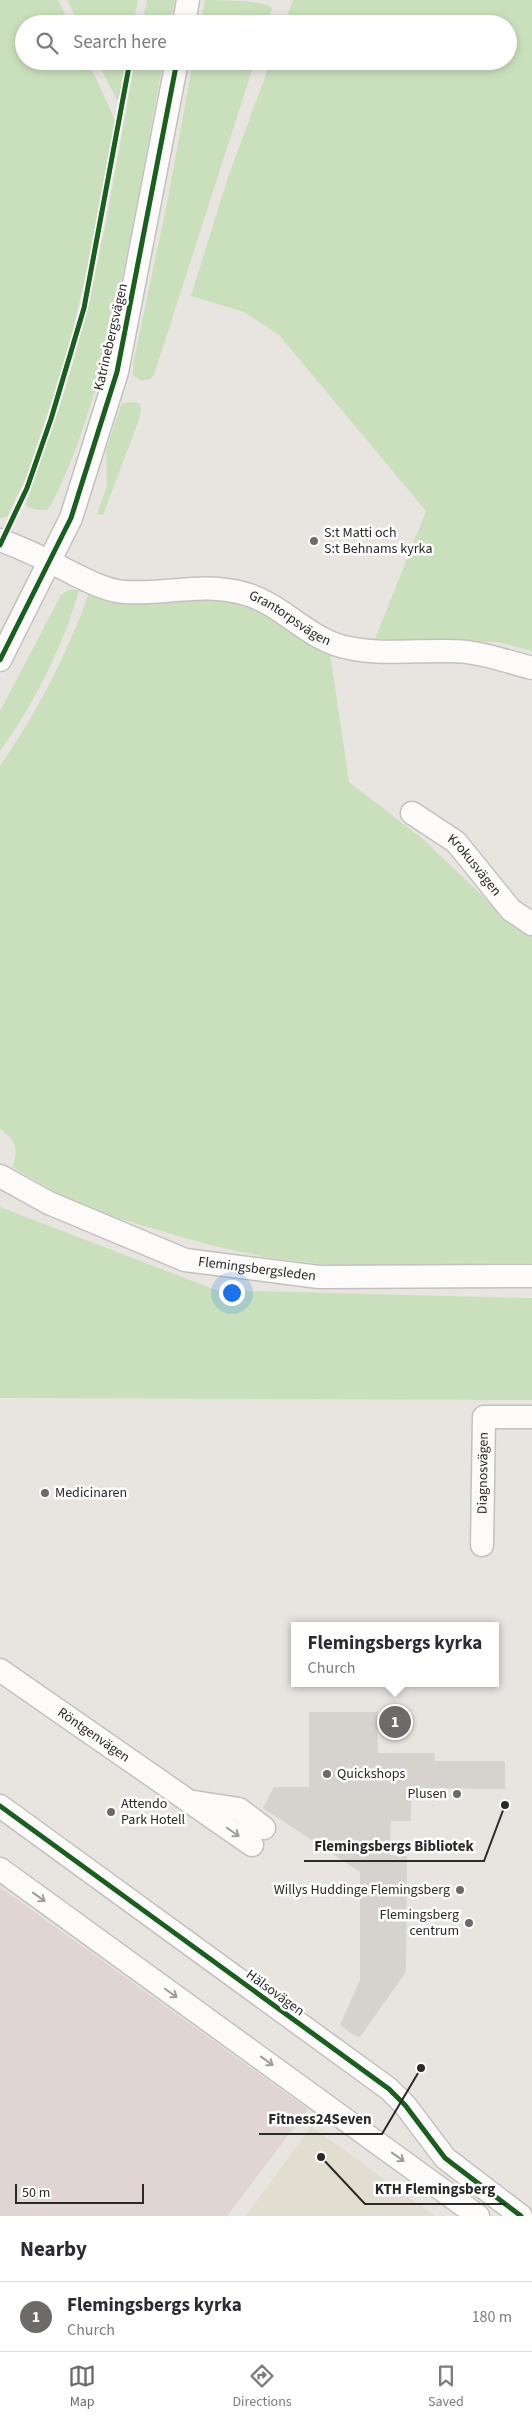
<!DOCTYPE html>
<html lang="en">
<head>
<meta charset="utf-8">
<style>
	:root { --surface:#fff; --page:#f7f7f7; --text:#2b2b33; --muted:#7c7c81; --line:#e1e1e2; --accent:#6c6b6a }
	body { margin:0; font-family:"Source Sans 3",sans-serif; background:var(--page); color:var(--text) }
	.scale { position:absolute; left:15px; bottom:12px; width:129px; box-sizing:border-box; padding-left:5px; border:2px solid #2a2a2a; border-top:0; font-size:14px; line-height:18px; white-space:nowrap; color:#2a2a2a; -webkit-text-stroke:4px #fff; paint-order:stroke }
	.you { position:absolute; left:231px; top:1292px; width:18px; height:18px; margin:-12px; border:4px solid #fff; border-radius:50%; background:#1a73e8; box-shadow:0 0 0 8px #1a73e833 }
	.badge { display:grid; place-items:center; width:32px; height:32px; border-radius:50%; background:var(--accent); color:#fff; font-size:16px; font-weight:700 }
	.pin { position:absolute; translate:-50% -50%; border:2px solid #fff; box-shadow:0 1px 5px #0006 }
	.popup { position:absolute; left:291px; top:1622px; width:208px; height:65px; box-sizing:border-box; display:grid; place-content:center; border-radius:0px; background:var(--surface); filter:drop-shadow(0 1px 4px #0005); font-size:16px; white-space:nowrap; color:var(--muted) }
	.popup b { font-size:19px; color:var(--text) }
	.popup::after { content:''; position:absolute; left:50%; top:100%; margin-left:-10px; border:10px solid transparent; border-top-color:var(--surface) }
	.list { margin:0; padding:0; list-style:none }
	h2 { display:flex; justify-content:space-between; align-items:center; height:65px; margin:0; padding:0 20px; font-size:21px }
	h2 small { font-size:16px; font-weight:400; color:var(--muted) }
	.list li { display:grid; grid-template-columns:32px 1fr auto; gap:15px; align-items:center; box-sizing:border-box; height:70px; padding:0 20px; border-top:1px solid var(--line) }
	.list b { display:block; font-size:19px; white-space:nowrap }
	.list p { margin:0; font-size:16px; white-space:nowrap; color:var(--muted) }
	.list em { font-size:16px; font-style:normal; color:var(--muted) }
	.icon { flex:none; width:28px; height:28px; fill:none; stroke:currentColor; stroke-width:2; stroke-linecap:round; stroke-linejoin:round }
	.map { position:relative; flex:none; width:532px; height:2216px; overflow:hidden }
	.search { position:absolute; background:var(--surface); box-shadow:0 2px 8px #0003; left:15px; right:15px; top:15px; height:55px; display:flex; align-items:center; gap:12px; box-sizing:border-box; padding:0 18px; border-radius:28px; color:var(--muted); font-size:19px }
	.sheet { height:135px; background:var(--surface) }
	nav { display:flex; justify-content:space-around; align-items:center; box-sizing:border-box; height:70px; border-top:1px solid var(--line); background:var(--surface); font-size:14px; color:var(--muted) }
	nav a { display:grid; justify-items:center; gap:2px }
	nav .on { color:var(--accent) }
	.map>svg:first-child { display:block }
</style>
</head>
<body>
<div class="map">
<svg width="532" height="2216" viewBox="0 0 532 2216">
	<rect width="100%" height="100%" fill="#e8e5e1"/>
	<path fill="#e1ddd0" d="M311,2126L398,2189L435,2216H246Z"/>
	<path fill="#e0d5d3" d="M0,1887L308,2109L227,2216H0Z"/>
	<path fill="#cae0bd" d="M0,0H58L70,24H24V61H88L115,120L108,162L87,270L66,359L27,475L7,517L0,518Z
		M67,0H138L133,24H79Z
		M147,0H175L170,24H142Z
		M205,0C221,0 263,0 272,8L268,24H200Z
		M293,0H532V651L497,642L375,639L426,511L279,335L244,312L191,296L228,177L271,61H508V24H284Z
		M97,61H127L120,95L117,100Z
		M135,61H163C147,150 132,238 111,326C97,387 80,449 51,505L47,510H38L27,507L26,503C41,457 59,413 72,366C101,267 116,163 135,61Z
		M193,61H255L154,375L150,379L141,381L133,375V364L168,198Z
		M133,402L139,403L141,408L140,417L103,515L97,514L107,486L106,450L121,406L123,403Z
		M68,590H79C64,644 34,705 0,751V711L61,595Z
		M89,593L218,598L267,614L330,653L349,782L423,839L515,927L532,933V1263L338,1266L264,1257L206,1244L107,1215L61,1195L12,1167C20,1148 15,1140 0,1129V766C37,712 67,655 89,593Z
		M0,1207L216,1290L532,1298V1400L0,1398Z"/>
	<path fill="#d6d3cf" d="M309,1712H377L378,1753H434L435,1761H505V1789L411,1788V1821H391L390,1855L407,1856L406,1972L360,2037L355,2036L340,2025L360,1980V1872L263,1808L274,1787H309Z"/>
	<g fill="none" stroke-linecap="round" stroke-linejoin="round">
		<g stroke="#c2c1c0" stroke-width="25">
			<g id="minor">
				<path d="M184,24L188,0"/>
				<path id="s1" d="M0,540C25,549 49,561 72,573C88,581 107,591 125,592C168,595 203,581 246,594C284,605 309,641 349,648C382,655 417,650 451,651C479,651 505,661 532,668"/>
				<path d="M0,660L71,518L117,372L177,61"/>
				<path id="s2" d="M412,813L456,842L511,910L532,924"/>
				<path id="s3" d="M0,1176L49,1203L185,1260L319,1277L532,1276"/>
				<path id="s4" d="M482,1545L484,1417H532"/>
				<path id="s5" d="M0,1670L252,1845"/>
				<path d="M194,1802L239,1809L264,1828"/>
				<path d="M0,1806L389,2089L405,2105L445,2158L521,2216"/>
				<path d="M0,1869L478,2216"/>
			</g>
		</g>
		<use href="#minor" stroke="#fcfbfa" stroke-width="22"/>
		<g stroke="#fff" stroke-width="8">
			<path id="cycleway" d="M0,545L27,488L51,419L84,308L130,61
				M0,660L71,518L117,372L177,61
				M0,1806L389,2089L405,2105L445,2158L521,2216"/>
		</g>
		<use href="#cycleway" stroke="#1b5e20" stroke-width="5"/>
	</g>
	<defs><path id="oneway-shaft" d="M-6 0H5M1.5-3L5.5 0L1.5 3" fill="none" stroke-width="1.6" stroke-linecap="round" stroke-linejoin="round" transform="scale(1.25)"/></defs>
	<g stroke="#9e9d9c">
		<use href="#oneway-shaft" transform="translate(233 1832) rotate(35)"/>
		<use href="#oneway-shaft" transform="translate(39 1897) rotate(36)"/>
		<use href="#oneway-shaft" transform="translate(171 1993) rotate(35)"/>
		<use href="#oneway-shaft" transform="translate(267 2061) rotate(36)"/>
		<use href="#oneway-shaft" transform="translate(398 2157) rotate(36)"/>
	</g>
	<g fill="#6c6b6a" stroke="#fff" stroke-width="2">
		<circle cx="314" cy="541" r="5"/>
		<circle cx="45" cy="1493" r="5"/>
		<circle cx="327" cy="1774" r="5"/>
		<circle cx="457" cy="1794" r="5"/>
		<circle cx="111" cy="1812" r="5"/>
		<circle cx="460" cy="1890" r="5"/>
		<circle cx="469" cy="1923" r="5"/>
	</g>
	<g text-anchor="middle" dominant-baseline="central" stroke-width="5" stroke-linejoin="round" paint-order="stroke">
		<g font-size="14" fill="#2a2a2a" stroke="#fff">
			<text transform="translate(111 337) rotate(-77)">Katrinebergsvägen</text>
			<text stroke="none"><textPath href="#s1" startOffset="308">Grantorpsvägen</textPath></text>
			<text stroke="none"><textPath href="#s2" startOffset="82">Krokusvägen</textPath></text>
			<text stroke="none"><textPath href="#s3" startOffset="276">Flemingsbergsleden</textPath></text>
			<text stroke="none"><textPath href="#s4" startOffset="72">Diagnosvägen</textPath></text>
			<text stroke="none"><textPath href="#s5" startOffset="114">Röntgenvägen</textPath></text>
			<text transform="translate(275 1993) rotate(36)">Hälsovägen</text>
		</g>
		<g font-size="14" fill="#2a2a2a" stroke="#fff" text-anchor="start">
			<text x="324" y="533">S:t Matti och<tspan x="324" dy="16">S:t Behnams kyrka</tspan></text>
			<text x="55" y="1493">Medicinaren</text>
			<text x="337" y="1774">Quickshops</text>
			<text x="447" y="1794" text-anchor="end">Plusen</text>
			<text x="121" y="1804">Attendo<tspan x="121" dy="16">Park Hotell</tspan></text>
			<text x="450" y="1890" text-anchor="end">Willys Huddinge Flemingsberg</text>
			<text x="459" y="1915" text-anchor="end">Flemingsberg<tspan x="459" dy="16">centrum</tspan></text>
		</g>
	</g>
	<path fill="none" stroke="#2a2a2a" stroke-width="2" d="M505 1805L484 1861H304M421 2068L382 2134H259M321 2157L365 2204H506"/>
	<g fill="#2a2a2a" stroke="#fff" stroke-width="2">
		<circle cx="505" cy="1805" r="5"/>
		<circle cx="421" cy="2068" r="5"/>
		<circle cx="321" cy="2157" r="5"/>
	</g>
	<g font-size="15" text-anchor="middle" font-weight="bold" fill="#2a2a2a" stroke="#fff" stroke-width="5" stroke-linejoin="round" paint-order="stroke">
		<text x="394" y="1851">Flemingsbergs Bibliotek</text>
		<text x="320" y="2124">Fitness24Seven</text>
		<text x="435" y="2194">KTH Flemingsberg</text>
	</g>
</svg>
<div class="scale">50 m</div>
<div class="you"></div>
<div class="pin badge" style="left:395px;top:1722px">1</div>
<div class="popup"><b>Flemingsbergs kyrka</b>Church</div>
<div class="search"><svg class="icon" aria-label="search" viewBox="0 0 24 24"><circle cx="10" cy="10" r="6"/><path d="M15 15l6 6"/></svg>Search here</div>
</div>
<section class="sheet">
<h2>Nearby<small></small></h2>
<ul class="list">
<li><span class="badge">1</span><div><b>Flemingsbergs kyrka</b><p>Church</p></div><em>180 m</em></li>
</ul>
</section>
<nav>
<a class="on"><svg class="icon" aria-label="map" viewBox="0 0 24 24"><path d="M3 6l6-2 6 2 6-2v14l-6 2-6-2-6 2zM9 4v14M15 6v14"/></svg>Map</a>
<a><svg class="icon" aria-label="directions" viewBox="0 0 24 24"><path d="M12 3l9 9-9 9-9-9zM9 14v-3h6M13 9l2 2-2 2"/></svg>Directions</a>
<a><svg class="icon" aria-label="saved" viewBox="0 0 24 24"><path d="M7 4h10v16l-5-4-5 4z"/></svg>Saved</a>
</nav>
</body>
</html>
